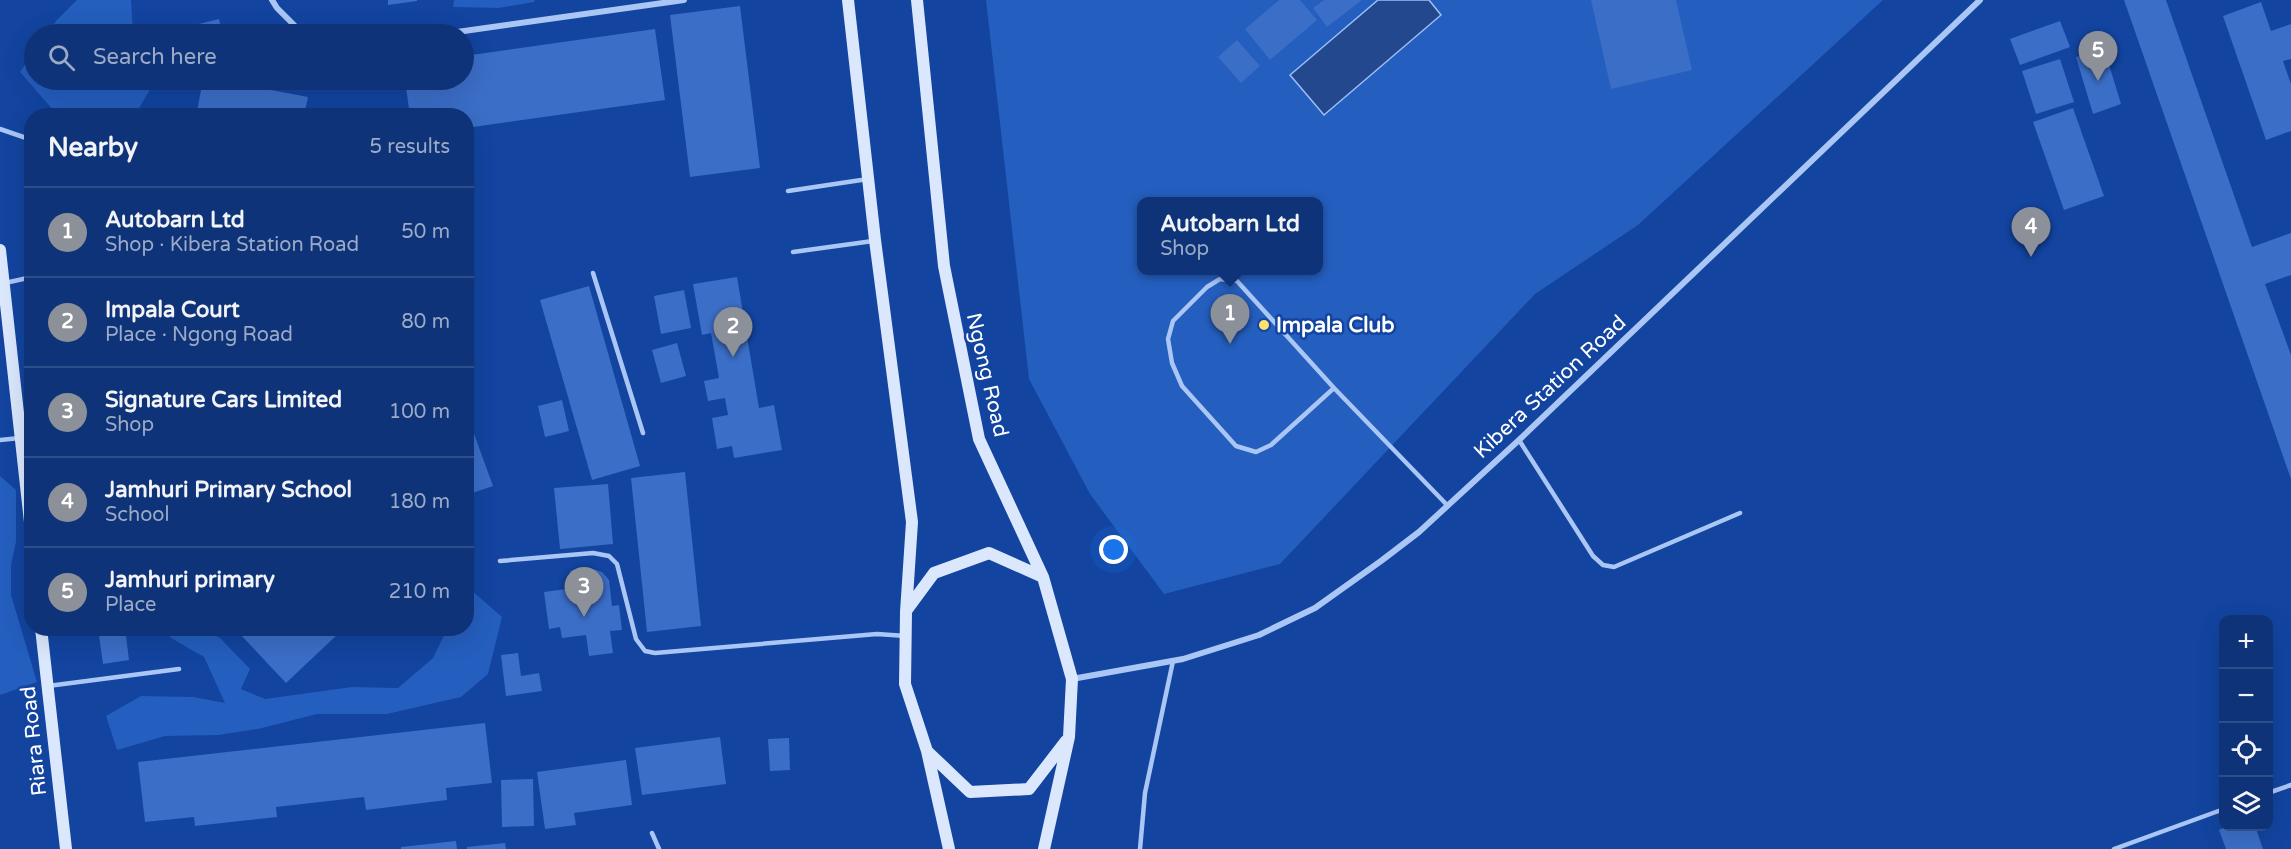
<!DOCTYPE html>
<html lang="en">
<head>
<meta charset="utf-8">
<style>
	:root { --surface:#0e3378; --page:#173b7d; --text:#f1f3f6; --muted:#9baac6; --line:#2e4e8a; --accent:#8c9099 }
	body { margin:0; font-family:"Varela Round",sans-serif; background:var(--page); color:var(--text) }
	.controls { position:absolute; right:18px; bottom:18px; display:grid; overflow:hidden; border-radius:12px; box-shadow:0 6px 24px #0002 }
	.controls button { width:54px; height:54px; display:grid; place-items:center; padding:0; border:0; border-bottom:2px solid var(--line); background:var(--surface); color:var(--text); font:30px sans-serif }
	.you { position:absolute; left:1114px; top:550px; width:21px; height:21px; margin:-15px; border:4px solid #fff; border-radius:50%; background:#1a73e8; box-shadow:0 0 0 9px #1a73e833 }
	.badge { display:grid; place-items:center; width:39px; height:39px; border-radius:50%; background:var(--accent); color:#fff; font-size:20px; font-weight:700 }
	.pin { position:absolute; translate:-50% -50px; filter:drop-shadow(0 2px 3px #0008) }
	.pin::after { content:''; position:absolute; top:32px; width:21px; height:18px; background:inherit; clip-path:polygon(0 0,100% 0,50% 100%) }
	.popup { position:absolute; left:1137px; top:197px; width:186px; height:78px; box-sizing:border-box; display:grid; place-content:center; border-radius:12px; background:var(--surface); filter:drop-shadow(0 2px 4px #0005); font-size:20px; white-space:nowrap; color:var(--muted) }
	.popup b { font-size:22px; color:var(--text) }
	.popup::after { content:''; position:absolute; left:50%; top:100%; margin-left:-12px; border:12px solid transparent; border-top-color:var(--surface) }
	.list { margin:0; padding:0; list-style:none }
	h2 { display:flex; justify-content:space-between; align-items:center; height:78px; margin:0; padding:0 24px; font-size:26px }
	h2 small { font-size:20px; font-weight:400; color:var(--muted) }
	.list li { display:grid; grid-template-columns:39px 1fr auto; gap:18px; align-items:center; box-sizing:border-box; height:90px; padding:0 24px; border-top:2px solid var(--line) }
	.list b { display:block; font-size:22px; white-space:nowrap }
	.list p { margin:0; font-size:20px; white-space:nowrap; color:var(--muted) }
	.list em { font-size:20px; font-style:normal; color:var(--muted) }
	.icon { flex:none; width:33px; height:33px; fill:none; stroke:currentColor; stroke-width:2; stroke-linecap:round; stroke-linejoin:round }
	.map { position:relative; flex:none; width:2291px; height:849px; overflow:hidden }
	.search { position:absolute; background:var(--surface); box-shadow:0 6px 24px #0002; left:24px; top:24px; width:450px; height:66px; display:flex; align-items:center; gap:15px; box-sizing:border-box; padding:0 21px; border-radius:33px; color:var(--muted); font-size:22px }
	.panel { position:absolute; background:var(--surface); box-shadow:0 6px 24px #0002; left:24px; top:108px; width:450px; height:528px; border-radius:24px }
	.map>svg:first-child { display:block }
</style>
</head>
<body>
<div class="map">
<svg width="2291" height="849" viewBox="0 0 2291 849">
	<rect width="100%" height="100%" fill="#1244a0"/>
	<path fill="#245ebe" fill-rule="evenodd" d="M77,0H131L133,34H47L57,20Z
		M454,0H535L534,2L499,8L453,7Z
		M986,0H1883L1638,225L1535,294L1280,564L1164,594L1090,494L1029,379ZM1142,202H1318V270H1142Z
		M34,52V80H79L98,86L155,81L135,115H96L98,110L54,111L20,72Z
		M0,476L16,490V542L11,565V595L37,682L0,695Z
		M470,589L502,617L488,674L461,697L387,714H317L258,729L218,735L165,736L117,750L106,716L141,696L193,697L225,703L204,657L171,638L165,629H203L220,638L250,669L241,689L265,699L352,687L398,688L433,658L447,629L466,628L467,595Z"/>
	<path fill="#23488e" stroke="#9cbff8" stroke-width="1.5" d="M1378,0H1429L1441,15L1324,115L1290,75Z"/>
	<path fill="#3b6ec7" d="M388,0H417V1L388,5Z
		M1279,0H1300L1317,20L1270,60L1245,29Z
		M1324,0H1362L1327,27L1313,8Z
		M1591,0H1676L1692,70L1611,89Z
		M2124,0H2166L2252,247L2291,233V275L2265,284L2291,355V479Z
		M2261,2L2271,31L2291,24V59L2283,61L2291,84V131L2266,140L2223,16Z
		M740,6L760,168L690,177L670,15Z
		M219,19L222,34H176L175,30Z
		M2060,21L2070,47L2020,65L2010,39Z
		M655,29L665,100L466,128V116H410L405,80H464V56Z
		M1237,40L1260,66L1241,83L1218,57Z
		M2104,48L2121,104L2093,114L2076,57Z
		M2060,59L2074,102L2036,114L2022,71Z
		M203,80H218L308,97L304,116H196Z
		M2073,108L2104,196L2064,210L2033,122Z
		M737,277L759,408L774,405L782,450L734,458L732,446L717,449L712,418L728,415L725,398L708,401L704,381L719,378L711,333L702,335L693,284Z
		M589,286L640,466L592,480L540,300Z
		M684,290L691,328L661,334L654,296Z
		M677,343L686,376L661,383L652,350Z
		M562,400L569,431L545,437L538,406Z
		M466,412L493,486L466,495Z
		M685,472L701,626L647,632L631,478Z
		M608,484L613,544L560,549L554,488Z
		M590,568L602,572L609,580L612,606L619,605L622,630L610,631L613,653L589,656L586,635L562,638L560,627L549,629L544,592L573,588L570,571Z
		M98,628H125L129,660L103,664Z
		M246,628H335L339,633L286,683L240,634Z
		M518,653L521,676L539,673L542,691L506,696L501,655Z
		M485,723L492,783L446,788L447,800L366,810L364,797L276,807L277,817L195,826L194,817L145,822L138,762Z
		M720,737L726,784L642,795L635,748Z
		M789,738L790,770L770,771L768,739Z
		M626,760L632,805L574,813L576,825L545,829L537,772Z
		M533,779L534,826L502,827L501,780Z
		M2228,826H2255L2263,849H2226L2219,830Z
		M456,841L457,849H401V847Z
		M505,843L506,849H467V847Z"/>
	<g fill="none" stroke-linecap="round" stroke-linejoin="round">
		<path stroke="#aac6f5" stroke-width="4.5" d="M0,129L32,140
			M788,191L868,179
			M793,252L873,241
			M593,273L643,433
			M5,283L32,277
			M1334,388L1271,445L1256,452L1236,446L1182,386L1172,363L1168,339L1173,321L1207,287L1220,279L1237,281L1334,388L1448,506
			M0,440L20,438
			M1519,440L1593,556L1603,565L1614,567L1740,513
			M500,561L593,553L609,556L617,564L636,639L645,651L655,653L877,634L906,636
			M48,686L179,669
			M2268,793L2291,785
			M652,833L659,849
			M1140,849L1145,793L1173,661
			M2114,849L2224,809"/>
		<path stroke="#aac6f5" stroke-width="6" d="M272,0L277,8L303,34
			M443,34L684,0
			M1072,679L1183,659L1259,635L1315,608L1381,561L1419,532L1519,440L1980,0"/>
		<path stroke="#dae7fd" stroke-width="12" d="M848,0L875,240L912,522L906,612L905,684L927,751L949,849
			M917,0L944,266L979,439L1043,577L1072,679L1069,737L1044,849
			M0,250L32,540
			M906,611L934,573L989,553L1043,577
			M41,628L66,849
			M928,752L970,792L1029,789L1066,741"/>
	</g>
	<circle fill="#ffe16d" stroke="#1244a0" stroke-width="2" cx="1264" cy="325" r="6"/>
	<g text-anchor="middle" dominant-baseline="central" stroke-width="5" stroke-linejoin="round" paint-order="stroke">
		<g font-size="21" font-weight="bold" fill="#fff" stroke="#1244a0" text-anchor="start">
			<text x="1276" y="325">Impala Club</text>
		</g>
		<g font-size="21" fill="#fff" stroke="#1244a0">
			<text transform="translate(987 375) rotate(77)">Ngong Road</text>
			<text transform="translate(1550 387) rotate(-43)">Kibera Station Road</text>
			<text transform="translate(34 741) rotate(-96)">Riara Road</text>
		</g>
	</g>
</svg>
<div class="controls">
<button>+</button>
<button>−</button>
<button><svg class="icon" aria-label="locate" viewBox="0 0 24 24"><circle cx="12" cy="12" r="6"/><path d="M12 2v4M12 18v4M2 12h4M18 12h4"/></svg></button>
<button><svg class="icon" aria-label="layers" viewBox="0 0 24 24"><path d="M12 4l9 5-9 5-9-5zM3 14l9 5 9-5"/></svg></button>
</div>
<div class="you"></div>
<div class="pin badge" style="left:1230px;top:344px">1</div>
<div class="popup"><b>Autobarn Ltd</b>Shop</div>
<div class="pin badge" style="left:733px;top:357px">2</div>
<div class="pin badge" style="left:584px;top:617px">3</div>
<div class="pin badge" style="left:2031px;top:257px">4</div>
<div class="pin badge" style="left:2098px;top:81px">5</div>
<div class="search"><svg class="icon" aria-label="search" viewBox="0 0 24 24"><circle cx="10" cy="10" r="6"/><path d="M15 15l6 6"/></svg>Search here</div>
<section class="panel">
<h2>Nearby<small>5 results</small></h2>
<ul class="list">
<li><span class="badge">1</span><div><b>Autobarn Ltd</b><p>Shop · Kibera Station Road</p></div><em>50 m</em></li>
<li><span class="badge">2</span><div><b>Impala Court</b><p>Place · Ngong Road</p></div><em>80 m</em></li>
<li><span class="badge">3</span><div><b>Signature Cars Limited</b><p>Shop</p></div><em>100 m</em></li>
<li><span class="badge">4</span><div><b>Jamhuri Primary School</b><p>School</p></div><em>180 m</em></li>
<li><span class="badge">5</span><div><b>Jamhuri primary</b><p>Place</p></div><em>210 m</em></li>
</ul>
</section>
</div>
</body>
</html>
